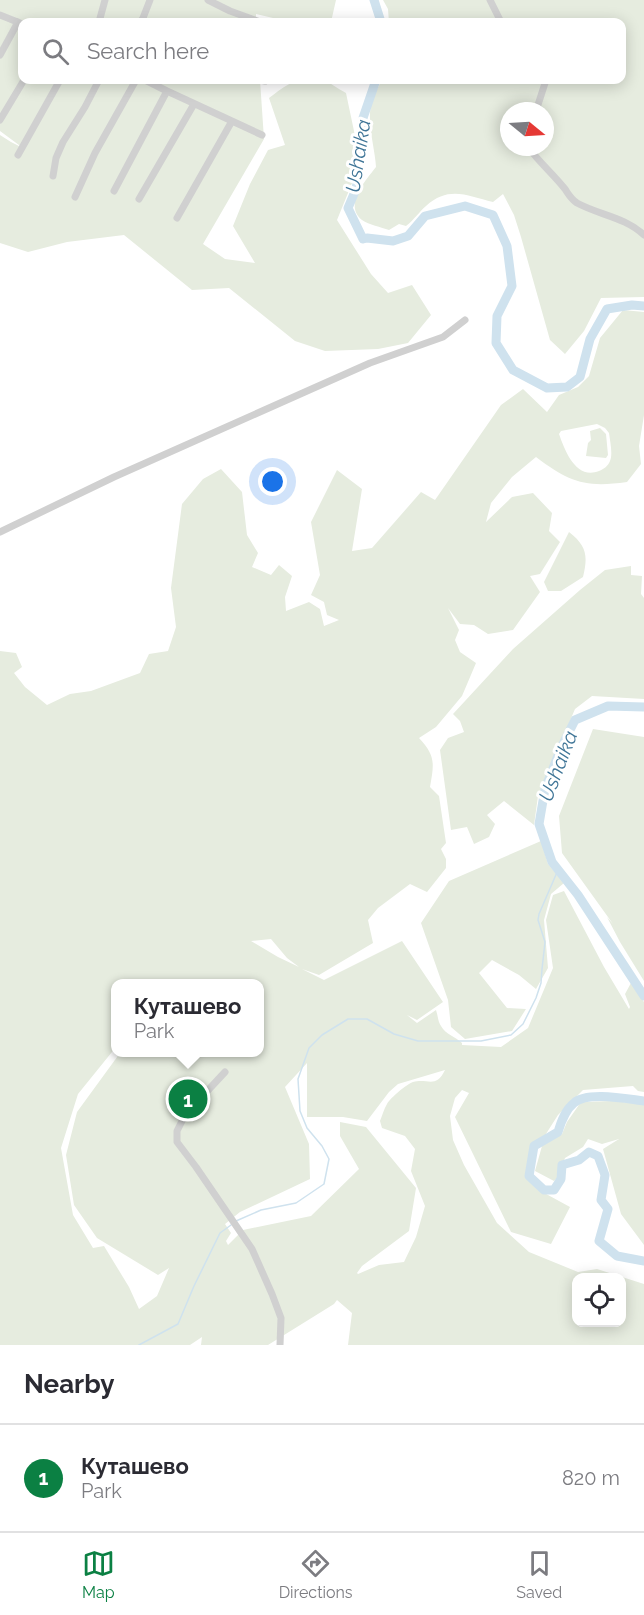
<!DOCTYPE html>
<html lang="en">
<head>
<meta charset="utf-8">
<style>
	:root { --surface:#fff; --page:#f2f2f3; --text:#2b2b33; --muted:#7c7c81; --line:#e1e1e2; --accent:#0b8043 }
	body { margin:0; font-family:Raleway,sans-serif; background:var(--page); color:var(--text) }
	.controls { position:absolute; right:18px; bottom:18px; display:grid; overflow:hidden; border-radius:12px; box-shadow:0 3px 15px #0003 }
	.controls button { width:54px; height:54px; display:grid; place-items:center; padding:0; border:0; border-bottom:2px solid var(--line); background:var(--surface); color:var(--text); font:30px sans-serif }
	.compass { position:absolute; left:500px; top:102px; width:54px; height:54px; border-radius:50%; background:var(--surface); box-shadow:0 3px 15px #0003; rotate:108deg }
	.you { position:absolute; left:273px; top:482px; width:21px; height:21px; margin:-15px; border:4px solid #fff; border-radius:50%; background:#1a73e8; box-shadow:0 0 0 9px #1a73e833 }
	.badge { display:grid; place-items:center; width:39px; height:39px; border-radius:50%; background:var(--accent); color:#fff; font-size:20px; font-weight:700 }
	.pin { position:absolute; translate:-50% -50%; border:3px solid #fff; box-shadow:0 2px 6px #0006 }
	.popup { position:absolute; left:111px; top:979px; width:153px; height:78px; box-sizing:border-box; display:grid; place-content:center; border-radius:12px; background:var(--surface); filter:drop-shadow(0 2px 4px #0005); font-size:20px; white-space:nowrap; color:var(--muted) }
	.popup b { font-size:22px; color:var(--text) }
	.popup::after { content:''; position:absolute; left:50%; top:100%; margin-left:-12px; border:12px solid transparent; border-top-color:var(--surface) }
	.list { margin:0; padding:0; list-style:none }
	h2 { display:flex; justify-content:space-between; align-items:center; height:78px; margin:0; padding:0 24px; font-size:26px }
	h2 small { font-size:20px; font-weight:400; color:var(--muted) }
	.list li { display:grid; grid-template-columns:39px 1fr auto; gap:18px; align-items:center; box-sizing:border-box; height:108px; padding:0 24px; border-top:2px solid var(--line) }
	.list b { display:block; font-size:22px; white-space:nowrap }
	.list p { margin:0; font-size:20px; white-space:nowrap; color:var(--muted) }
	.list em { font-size:20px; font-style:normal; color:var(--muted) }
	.icon { flex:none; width:33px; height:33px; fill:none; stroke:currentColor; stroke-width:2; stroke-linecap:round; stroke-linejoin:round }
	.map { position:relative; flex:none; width:644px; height:1345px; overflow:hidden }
	.search { position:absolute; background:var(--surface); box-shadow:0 3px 15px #0003; left:18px; right:18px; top:18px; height:66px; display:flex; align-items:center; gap:15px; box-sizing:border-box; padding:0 21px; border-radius:12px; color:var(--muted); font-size:22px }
	.sheet { height:186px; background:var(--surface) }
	nav { display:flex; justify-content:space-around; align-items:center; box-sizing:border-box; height:84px; border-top:2px solid var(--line); background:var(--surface); font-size:16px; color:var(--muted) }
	nav a { display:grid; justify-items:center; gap:3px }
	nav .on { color:var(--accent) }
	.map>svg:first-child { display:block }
</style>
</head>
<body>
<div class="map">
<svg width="644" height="1345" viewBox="0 0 644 1345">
	<rect width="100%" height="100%" fill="#fff"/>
	<path fill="#e6ecdf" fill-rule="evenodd" d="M0,0H336L331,22H285L286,21L256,14V22H22V80H260L264,139L203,244L225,259L255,263L233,226L250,184L268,150L285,145L269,98C286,85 298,75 321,80C329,81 338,89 346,93L354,131L359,166L337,220L371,274L388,293L412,285L431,315L408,343L378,349L325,351L295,341L229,288L192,290L124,235L67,242L28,252L0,243V135L11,142L23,148L0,131Z
		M383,0H644V297L601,298L584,331L565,354L550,340L521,237L514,215L503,194L493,202C468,196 449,185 426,206C419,212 414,220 406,226L399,224L389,230C381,227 369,225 362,220C343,205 366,180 376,167C375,149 367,123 371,106C373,97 378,87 382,80H622V22H389L388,9ZM509,111H545V147H509Z
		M623,310L644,312V415L639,446L641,464L627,482C585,488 569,482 536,457L512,477L491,503L486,522L512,497L533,493L552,513L549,531L560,542L540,574L530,576L540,592L513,630L488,634L474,625L460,624L448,608L459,630L455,640L460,652L476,663L462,696L436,727L419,738C436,756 434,764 430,787L439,796L446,843L441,849L446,859V868L427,892L410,884L378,908L368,920L373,943L319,975L302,969L324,980L402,941L443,1002L417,1020L407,1015L417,1023L436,1010C438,1016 438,1022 441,1026C446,1035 455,1036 462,1043V1045L501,1047L528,1028L553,968L546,920L553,895L564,891L604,967L629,1009L630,1007L625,994L631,983L644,1002V1092L638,1091L633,1086L583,1090L558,1115L530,1159L537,1189L570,1207L551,1244L511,1232L455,1117L469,1093L462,1090L455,1098L450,1116L453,1140L464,1165L497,1223L529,1252L578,1272L597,1269L644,1284V1345H348L352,1313L337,1300L334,1304L268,1345H201L202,1337L190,1345H0V651L16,653L22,667L14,673L25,687L47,705L70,694L91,691L140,673L149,654L168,651L176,627L171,588L182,504L203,479L221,469L242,492L247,535L258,553L252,567L271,575L279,565L292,576L285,597L286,611L309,602L320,609L324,626L339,620L327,615L324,602L311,595L320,575L311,522L337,470L362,489L352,551L372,548L421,492L435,500L501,405L523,389L547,412L559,395L578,387L589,376L600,338ZM597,424L605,428L609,433C610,441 613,454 610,461C608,466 604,469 599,471C576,480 565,451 559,434L561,431ZM271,939L287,958L299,967L278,957L251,941ZM116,984H260V1052L120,1053L77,1112L66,1155L74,1205L97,1238L158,1275L169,1268L157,1296L139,1309L129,1287L104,1246L93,1248L73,1215L61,1148L78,1094L116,1047ZM307,1063V1117H343L367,1121L389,1092L398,1084L445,1070C436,1089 428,1078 413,1082C407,1084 390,1098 387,1104C384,1109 382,1116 380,1121L382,1128L405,1136L415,1149L411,1171L425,1206L416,1237L404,1262L379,1265L358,1274L357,1273L362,1266L409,1231L416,1188L366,1127L340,1122V1136L359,1169L311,1216L243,1230L228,1245L226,1241L231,1233L225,1224L240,1212L310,1179L309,1144L285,1087ZM576,1278H622V1322H576Z
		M600,428L606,434L608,455L606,458L586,456L588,443L591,440L590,431Z
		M569,532C587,546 588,556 583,577L561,591H548L544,582Z
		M631,566V575L642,576L641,594L644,598V699L592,696L575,709L538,796L534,825L504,801L487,815L495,824L489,837L474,844L467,827L451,830L440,750L448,738L464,732L460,721L453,714L513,649L580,590L605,570Z
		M593,729L644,737V981L620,942L607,917L613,924L562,853L559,816Z
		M541,841L548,864L564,883L551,894L544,920L548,968L536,989L519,975L492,960L479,973L507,1008L526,1009L512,1031L465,1039L451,1027L448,1000L421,923L449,881Z
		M612,1101L644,1104V1245L621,1214L603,1149L619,1139L602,1144L588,1139L583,1147L565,1158L558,1177L554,1181L535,1171L542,1146L562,1134L567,1122L581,1102Z"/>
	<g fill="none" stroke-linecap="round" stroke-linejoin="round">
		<path stroke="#cfe2ee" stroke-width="1.5" d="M236,1221L261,1210L296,1203L324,1184L329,1159L322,1146L307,1128L300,1111L298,1079L309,1048L322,1035L348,1019H367L394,1034L418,1041H481L511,1035L523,1024L536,998L541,983L542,969L545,942L538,920L539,914L558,870
			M139,1345L178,1324L194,1286L220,1233L231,1225"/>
		<path stroke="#cfe2ee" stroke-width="9" d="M374,0L381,22
			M376,80L363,118L364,138L356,189L348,208L363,239L367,238L393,241L408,236L425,216L465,206L493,215L507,246L512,286L497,316L496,343L513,370L547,388L567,387L580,377L590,339L607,309L632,305L644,306
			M644,707L608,706L575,720L561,748L545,789L539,824L552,862L578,895L644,996
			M644,1101C627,1099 587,1091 574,1103C565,1110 561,1122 558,1132L534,1146L529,1176L544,1190H554L561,1179L562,1165L579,1160L589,1152L598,1156L605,1175L601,1200L608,1209L599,1241L617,1256L644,1261"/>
		<path stroke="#d0d0d0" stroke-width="7" d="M208,0L230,11L260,22
			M490,0L501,22
			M0,15L20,23
			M99,22L105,0
			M140,22L143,18L150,0
			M0,55L18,22
			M145,80L167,91L262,135
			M260,80L265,81
			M536,111L546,80
			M0,120L24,80
			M528,147C539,162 553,174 565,189C569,195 571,199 577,203C599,215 625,217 644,235
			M18,155L60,80
			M53,176L56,158L63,142L85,107L99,80
			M114,191L167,91
			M75,197L95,153L136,80
			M139,199L194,104
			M177,218L232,121
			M0,532L114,477L370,363L443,337L465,320
			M225,1072L185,1115L177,1131V1142L196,1167L252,1249L272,1294L281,1318L280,1345"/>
	</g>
	<g text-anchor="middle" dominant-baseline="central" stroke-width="6" stroke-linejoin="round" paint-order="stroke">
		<g font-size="20" font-style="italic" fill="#3f7597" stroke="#fff">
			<text transform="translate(358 156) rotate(-81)">Ushaika</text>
			<text transform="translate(558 766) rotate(-69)">Ushaika</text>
		</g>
	</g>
</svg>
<div class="controls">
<button><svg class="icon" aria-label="locate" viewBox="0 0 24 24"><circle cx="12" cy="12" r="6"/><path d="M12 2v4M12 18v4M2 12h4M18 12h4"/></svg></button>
</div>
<svg class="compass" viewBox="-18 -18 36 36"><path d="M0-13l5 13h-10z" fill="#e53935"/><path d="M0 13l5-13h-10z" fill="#7c7c81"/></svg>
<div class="you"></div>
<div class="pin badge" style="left:188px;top:1099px">1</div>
<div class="popup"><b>Куташево</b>Park</div>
<div class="search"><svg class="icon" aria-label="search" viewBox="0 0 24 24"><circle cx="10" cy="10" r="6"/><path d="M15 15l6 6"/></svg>Search here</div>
</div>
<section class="sheet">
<h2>Nearby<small></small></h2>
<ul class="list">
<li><span class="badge">1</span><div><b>Куташево</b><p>Park</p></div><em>820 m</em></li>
</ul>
</section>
<nav>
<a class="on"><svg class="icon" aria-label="map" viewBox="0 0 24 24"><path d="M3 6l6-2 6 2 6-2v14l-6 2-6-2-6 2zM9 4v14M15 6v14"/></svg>Map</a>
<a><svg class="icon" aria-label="directions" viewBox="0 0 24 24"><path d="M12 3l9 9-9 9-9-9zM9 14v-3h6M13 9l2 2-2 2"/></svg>Directions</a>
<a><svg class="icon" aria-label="saved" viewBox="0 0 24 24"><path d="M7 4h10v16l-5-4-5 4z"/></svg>Saved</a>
</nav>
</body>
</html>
